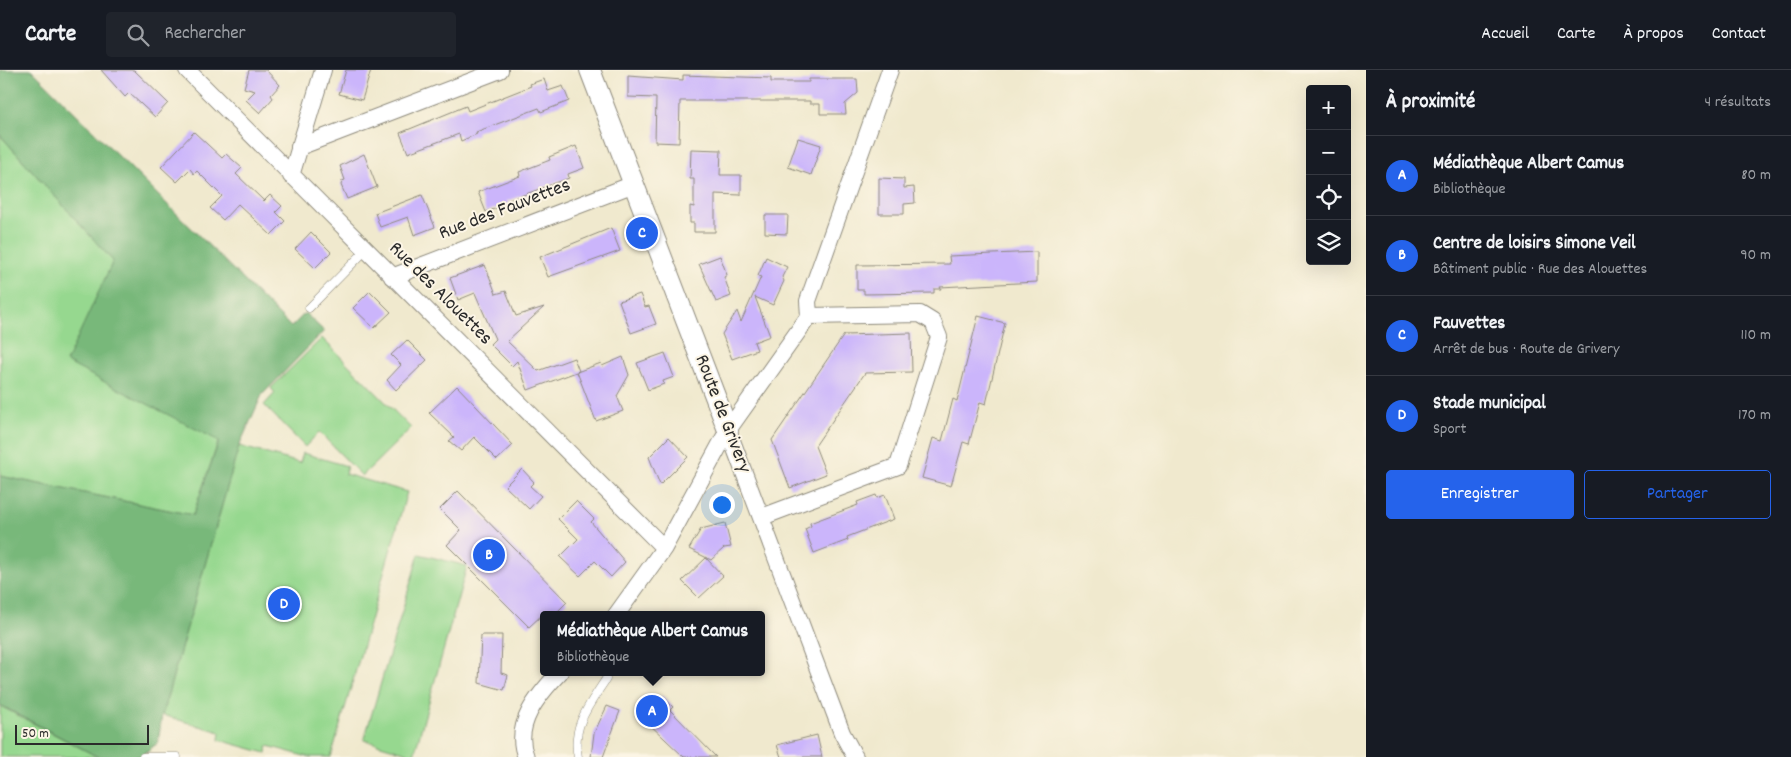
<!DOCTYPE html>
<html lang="fr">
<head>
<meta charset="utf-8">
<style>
	:root { --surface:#171b24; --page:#20242c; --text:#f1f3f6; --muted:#9ea1a6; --line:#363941; --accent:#2563eb }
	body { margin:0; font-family:Dekko,sans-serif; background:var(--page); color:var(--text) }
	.controls { position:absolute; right:15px; top:15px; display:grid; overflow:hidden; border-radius:5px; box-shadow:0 5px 20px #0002 }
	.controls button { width:45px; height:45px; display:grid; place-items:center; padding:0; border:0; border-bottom:1px solid var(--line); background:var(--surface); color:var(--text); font:25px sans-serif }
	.scale { position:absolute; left:15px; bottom:12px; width:134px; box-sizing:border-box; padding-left:5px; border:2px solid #2b2b2b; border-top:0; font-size:14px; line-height:18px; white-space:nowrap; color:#2b2b2b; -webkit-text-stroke:4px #fcf5e5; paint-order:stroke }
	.you { position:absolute; left:721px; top:434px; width:18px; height:18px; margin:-12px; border:4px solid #fff; border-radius:50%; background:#1a73e8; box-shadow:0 0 0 8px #1a73e833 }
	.badge { display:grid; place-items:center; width:32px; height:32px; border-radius:50%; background:var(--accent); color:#fff; font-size:16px; font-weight:700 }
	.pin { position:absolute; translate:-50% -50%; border:2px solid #fff; box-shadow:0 1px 5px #0006 }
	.popup { position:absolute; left:540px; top:541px; width:225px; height:65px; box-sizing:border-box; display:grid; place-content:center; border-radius:5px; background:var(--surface); filter:drop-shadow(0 1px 4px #0005); font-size:16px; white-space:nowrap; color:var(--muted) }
	.popup b { font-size:19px; color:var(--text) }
	.popup::after { content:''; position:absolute; left:50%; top:100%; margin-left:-10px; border:10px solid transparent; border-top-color:var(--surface) }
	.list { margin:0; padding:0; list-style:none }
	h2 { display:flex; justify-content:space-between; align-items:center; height:65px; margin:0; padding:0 20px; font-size:21px }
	h2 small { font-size:16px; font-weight:400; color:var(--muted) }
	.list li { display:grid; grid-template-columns:32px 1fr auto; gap:15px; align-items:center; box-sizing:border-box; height:80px; padding:0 20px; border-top:1px solid var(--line) }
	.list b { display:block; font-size:19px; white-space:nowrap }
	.list p { margin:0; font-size:16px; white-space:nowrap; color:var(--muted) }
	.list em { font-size:16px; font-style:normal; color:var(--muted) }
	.actions { display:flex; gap:10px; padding:15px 20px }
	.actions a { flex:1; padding:11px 0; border:1px solid var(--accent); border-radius:5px; text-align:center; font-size:18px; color:var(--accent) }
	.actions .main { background:var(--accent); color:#fff }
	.icon { flex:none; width:28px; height:28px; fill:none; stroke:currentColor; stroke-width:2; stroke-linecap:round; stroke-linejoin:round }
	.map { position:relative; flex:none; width:1366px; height:687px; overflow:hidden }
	header { display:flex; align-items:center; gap:30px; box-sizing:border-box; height:70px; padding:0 25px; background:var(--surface); border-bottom:1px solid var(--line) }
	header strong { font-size:24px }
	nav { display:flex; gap:28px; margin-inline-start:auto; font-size:18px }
	.search { width:350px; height:45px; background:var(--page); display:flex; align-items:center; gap:12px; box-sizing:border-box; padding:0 18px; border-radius:5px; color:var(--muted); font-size:19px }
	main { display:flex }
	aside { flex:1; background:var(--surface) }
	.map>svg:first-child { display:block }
</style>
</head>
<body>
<header>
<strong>Carte</strong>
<div class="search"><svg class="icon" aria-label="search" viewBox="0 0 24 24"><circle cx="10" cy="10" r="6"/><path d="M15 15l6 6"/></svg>Rechercher</div>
<nav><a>Accueil</a><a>Carte</a><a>À propos</a><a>Contact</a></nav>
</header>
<main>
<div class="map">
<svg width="1366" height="687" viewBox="0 0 1366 687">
	<rect width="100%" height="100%" fill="#fcf5e5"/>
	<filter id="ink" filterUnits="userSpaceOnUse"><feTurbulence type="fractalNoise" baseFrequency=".02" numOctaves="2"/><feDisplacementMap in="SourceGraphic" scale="10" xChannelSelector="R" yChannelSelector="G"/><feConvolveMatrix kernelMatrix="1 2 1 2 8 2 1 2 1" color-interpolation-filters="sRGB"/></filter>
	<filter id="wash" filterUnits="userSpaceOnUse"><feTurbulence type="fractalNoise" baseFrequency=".0096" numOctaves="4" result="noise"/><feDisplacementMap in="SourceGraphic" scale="20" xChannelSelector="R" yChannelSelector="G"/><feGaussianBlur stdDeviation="1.12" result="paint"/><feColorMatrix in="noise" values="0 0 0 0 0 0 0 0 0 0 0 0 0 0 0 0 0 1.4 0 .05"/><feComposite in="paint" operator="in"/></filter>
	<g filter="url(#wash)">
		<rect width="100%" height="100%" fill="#f0e9ce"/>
		<path fill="#96d88f" stroke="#60825d" d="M0,65L113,191L67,292L219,370L193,445L0,406Z
			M322,268L411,358L362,406L319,362L305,377L264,335L275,323L271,318Z
			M239,376L300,393L303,383L347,396L345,404L407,422L331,687H308L268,676L266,683L219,670L220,662L162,645Z
			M419,484L467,496L414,685L364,670Z
			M0,636L98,687H0Z"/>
		<path fill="#78b87a" stroke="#527252" d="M0,0H32L291,257L305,243L324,261L262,325L239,376L162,645L158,673L139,687H98L0,635V406L193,445L219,371L66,292L113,191L0,65Z"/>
		<g id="blocks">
			<path fill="#cbb5fb" d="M101,0H134L168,33L155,47L129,23L125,27Z
				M249,0H266L280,15L271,25L273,28L260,43L246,30L255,21L244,18Z
				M346,0H371L362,30L339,24Z
				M683,5L771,8V12H809V9H857L858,23L845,34L846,44H820V34H810V31H680L679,73L655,72L656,28L628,27V6L683,10Z
				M544,9L548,21L563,16L569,31L541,42L539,38L476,62L477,64L461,71L459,64L408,83L400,63L466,36L468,41L531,16L530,14Z
				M194,62L222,88L226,84L242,98L236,104L264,131L270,125L282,136L276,142L285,151L271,165L238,134L223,150L210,138L222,126L197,101L194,104L190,99L177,112L161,97Z
				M798,68L821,75L811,105L788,97Z
				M576,76L584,98L568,104L569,108L507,131L508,134L486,142L478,122L520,106L519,102L550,90L549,87Z
				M691,79L721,80L720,105H741V125L715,124V162H694V153H690V136L694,137V109H690Z
				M364,84L377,117L347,129L341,115L342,111L345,110L340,96Z
				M879,108L904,109V118L914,117L915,133L904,134V144H879Z
				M422,125L435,157L414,165L408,147L380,157L375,143Z
				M765,145H788L787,164L765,163Z
				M611,158L620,181L548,207L540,187Z
				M311,162L331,182L315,198L295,179Z
				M1037,182V212L940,217L941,219H934V223L864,224V220H857V195L950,194L949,186Z
				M720,186L727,205L724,207L731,226L716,232L699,194Z
				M766,187L787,197L782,207L784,211L773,235L755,227L770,266L754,272L757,280L732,289L722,264L737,241L741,252L761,207L758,206Z
				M485,195L496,224L506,221L516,246L544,237L507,271L538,301L574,288L579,301L528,320L517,291L512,296L490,274L495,269L475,223L458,230L450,208Z
				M370,221L391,242L374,258L353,238Z
				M640,224L645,237L649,236L656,254L631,263L619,231Z
				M978,246L1005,253L986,334L980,332L969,374L963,372L951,416L922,408L933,368L942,371L953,329L957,331Z
				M911,263L912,302L865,303L815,376L826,404L790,418L772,370L844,265Z
				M407,270L427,290L396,320L387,310L401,295L391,285Z
				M665,283L674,307L663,311L664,314L648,320L637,293Z
				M623,287L629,305L617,326L623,341L596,351L577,302L601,293L602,296Z
				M457,316L513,375L497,390L474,367L461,381L449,371L454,367L429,343Z
				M669,367L688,387L660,415L649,387Z
				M522,399L534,412L530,416L541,426L529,439L505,416Z
				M458,421L567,532L554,545H542L529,557L447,475L461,460L440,439Z
				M876,425L877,428L885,425L894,449L847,467L848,470L814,483L805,459L811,456L810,453L858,435L857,432Z
				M576,431L594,449L591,452L625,492L611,507L595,491L580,506L560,487L578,469L558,449Z
				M725,453L731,477L724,478L711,490L689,479L701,459Z
				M706,488L723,506L699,528L682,511Z
				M481,565H502L501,603L508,605L504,620L479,613Z
				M662,626L673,637L670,640L716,687H684L646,651L652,645L648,641Z
				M607,636L620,641L603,687H591L594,663Z
				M817,665L822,687H781L777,675Z"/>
		</g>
	</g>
	<g filter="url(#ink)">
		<use href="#blocks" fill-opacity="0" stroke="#8e8a7c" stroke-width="1"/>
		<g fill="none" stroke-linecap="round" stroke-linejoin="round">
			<g stroke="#8e8a7c" stroke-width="9">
				<path id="service" d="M309,238L366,180
					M143,687H177
					M578,687C571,656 590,634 606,609"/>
			</g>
			<g stroke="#8e8a7c" stroke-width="18">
				<path id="minor" d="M187,0L664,478
					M299,77L500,0
					M291,106L323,0
					M392,207L634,114
					M728,360L842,663L855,687
					M762,447L898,396L939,267L933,252L920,244L809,246
					M616,545L664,478L728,360L809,246L808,231L890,0
					M526,687C512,655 539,624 560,602"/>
			</g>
			<g stroke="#8e8a7c" stroke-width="22">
				<path id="tertiary" d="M590,0L728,360"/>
			</g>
			<use href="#service" stroke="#fff" stroke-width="8"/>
			<use href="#minor" stroke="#fff" stroke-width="16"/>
			<use href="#tertiary" stroke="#fff" stroke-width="20"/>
		</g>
	</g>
	<g text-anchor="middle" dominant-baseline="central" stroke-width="4" stroke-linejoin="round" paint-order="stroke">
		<g font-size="20" fill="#2b2b2b" stroke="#fcf5e5">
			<text transform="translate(505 140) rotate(-21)">Rue des Fauvettes</text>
			<text transform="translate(440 224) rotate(45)">Rue des Alouettes</text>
			<text transform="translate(722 344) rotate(69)">Route de Grivery</text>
		</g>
	</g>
</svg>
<div class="controls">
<button>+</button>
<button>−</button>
<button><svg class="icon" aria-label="locate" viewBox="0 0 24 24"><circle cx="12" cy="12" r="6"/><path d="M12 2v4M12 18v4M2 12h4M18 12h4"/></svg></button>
<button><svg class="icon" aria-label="layers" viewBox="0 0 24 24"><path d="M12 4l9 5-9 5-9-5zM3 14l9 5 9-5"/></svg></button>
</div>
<div class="scale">50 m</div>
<div class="you"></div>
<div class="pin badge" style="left:652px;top:641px">A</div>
<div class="popup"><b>Médiathèque Albert Camus</b>Bibliothèque</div>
<div class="pin badge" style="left:489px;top:485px">B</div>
<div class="pin badge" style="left:642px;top:163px">C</div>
<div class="pin badge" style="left:284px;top:534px">D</div>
</div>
<aside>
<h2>À proximité<small>4 résultats</small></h2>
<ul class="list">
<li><span class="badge">A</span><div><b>Médiathèque Albert Camus</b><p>Bibliothèque</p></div><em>80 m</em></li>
<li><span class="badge">B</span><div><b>Centre de loisirs Simone Veil</b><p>Bâtiment public · Rue des Alouettes</p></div><em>90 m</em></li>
<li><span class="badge">C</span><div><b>Fauvettes</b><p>Arrêt de bus · Route de Grivery</p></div><em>110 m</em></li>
<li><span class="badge">D</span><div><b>Stade municipal</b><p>Sport</p></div><em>170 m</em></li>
</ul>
<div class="actions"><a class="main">Enregistrer</a><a>Partager</a></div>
</aside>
</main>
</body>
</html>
